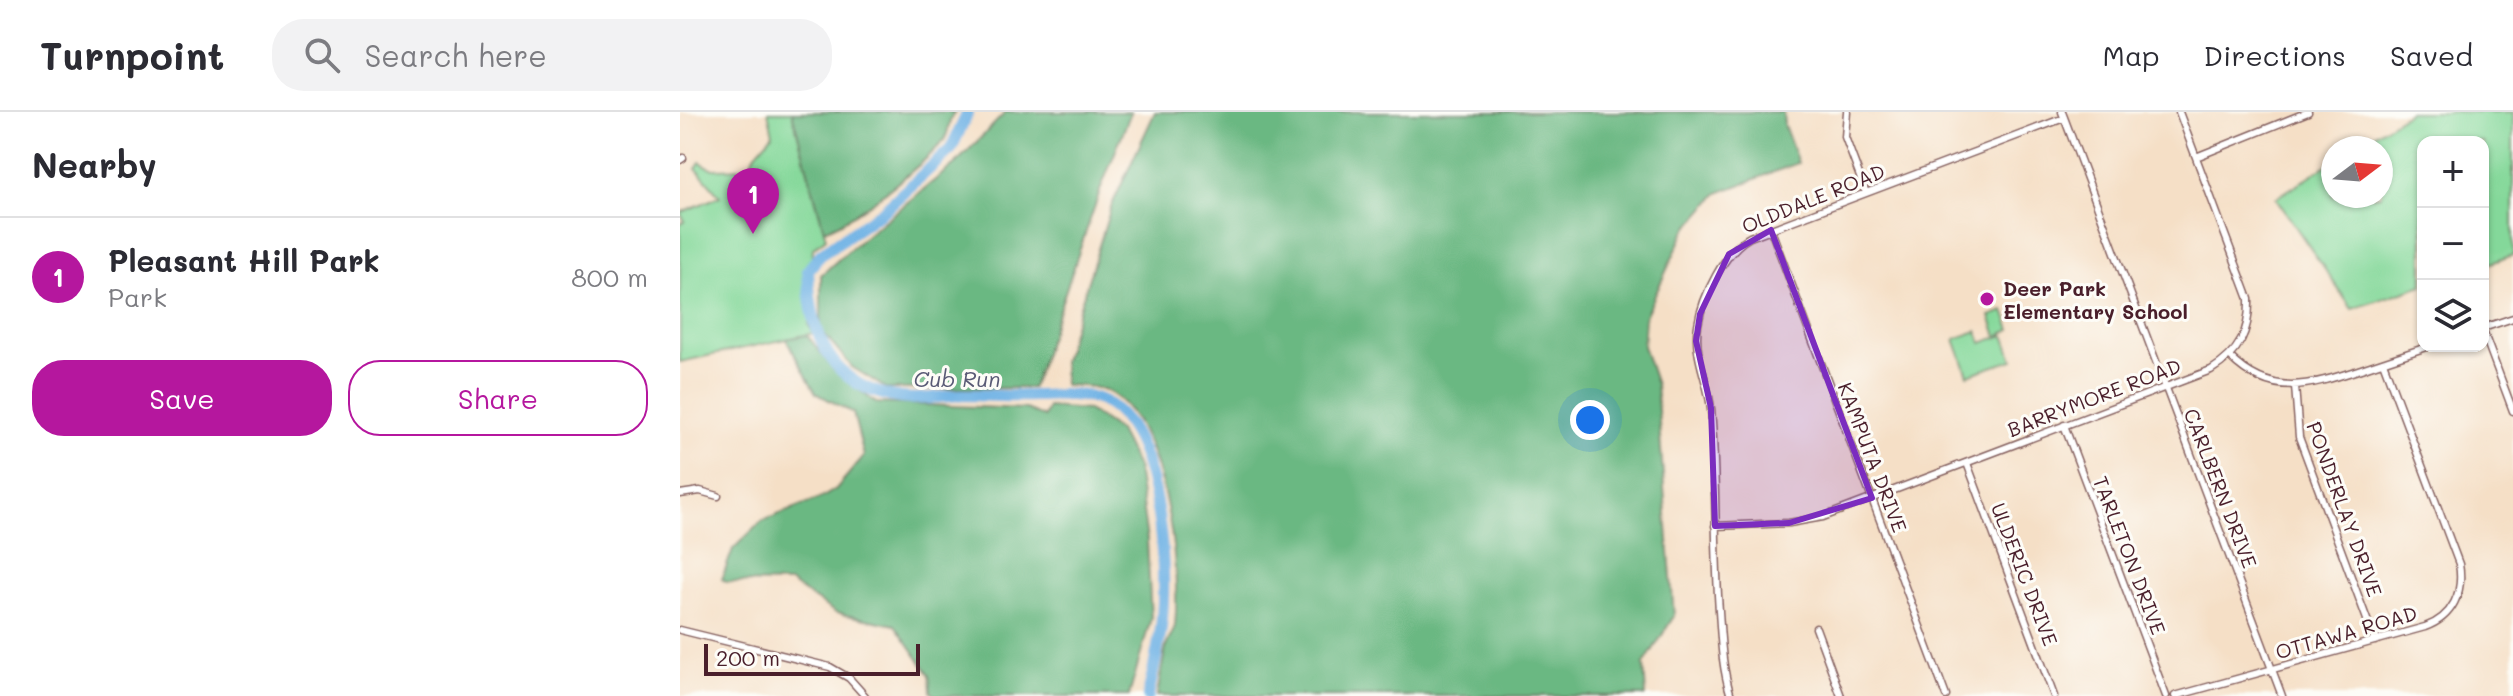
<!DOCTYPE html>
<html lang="en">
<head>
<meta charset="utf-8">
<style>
	:root { --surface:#fff; --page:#f2f2f3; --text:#2b2b33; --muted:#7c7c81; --line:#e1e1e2; --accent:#b5179e }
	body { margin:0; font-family:Mali,sans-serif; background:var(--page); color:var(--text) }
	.controls { position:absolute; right:24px; top:24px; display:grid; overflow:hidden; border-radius:16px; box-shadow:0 2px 6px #0004 }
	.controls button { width:72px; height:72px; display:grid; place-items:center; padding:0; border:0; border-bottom:2px solid var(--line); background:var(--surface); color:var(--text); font:40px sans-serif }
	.compass { position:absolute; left:1641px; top:24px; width:72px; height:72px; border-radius:50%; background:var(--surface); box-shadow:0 2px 6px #0004; rotate:74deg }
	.scale { position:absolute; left:24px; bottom:20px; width:216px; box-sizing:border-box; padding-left:8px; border:4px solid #4a1f2b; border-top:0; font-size:22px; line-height:28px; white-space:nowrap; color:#4a1f2b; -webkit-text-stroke:6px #fdfcf7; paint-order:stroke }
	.you { position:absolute; left:910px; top:308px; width:28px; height:28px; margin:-20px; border:6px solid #fff; border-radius:50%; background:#1a73e8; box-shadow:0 0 0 12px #1a73e833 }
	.badge { display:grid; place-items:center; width:52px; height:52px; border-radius:50%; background:var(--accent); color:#fff; font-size:26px; font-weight:700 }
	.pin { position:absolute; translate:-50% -66px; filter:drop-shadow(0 2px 4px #0008) }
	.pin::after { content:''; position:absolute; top:42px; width:28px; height:24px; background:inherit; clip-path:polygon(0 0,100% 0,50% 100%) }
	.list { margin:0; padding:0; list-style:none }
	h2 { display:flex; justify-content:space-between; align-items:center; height:104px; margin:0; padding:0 32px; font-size:34px }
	h2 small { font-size:26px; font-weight:400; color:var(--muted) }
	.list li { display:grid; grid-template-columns:52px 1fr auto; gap:24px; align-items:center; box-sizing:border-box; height:120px; padding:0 32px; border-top:2px solid var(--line) }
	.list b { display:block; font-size:30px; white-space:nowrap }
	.list p { margin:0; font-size:26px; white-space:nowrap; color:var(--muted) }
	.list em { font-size:26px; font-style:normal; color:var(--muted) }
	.actions { display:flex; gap:16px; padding:24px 32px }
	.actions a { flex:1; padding:18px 0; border:2px solid var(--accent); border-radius:32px; text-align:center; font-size:28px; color:var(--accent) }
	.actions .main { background:var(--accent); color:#fff }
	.icon { flex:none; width:44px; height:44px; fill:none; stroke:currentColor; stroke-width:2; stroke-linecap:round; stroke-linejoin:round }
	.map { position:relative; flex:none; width:1833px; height:584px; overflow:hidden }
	header { display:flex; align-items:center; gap:48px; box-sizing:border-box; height:112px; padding:0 40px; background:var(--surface); border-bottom:2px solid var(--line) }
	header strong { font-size:38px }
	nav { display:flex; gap:44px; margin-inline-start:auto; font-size:28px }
	.search { width:560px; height:72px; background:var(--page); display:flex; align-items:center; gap:20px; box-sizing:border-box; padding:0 28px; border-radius:32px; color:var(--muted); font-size:30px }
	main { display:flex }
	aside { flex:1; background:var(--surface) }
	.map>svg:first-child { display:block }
</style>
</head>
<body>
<header>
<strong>Turnpoint</strong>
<div class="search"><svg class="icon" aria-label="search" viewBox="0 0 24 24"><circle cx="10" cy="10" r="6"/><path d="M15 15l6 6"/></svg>Search here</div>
<nav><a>Map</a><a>Directions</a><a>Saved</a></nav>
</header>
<main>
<aside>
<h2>Nearby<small></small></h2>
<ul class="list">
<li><span class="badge">1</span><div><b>Pleasant Hill Park</b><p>Park</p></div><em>800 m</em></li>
</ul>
<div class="actions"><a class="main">Save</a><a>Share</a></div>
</aside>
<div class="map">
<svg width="1833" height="584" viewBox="0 0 1833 584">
	<rect width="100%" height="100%" fill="#fdfcf7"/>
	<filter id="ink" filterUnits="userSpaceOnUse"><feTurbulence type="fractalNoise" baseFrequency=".0125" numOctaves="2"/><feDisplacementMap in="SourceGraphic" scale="16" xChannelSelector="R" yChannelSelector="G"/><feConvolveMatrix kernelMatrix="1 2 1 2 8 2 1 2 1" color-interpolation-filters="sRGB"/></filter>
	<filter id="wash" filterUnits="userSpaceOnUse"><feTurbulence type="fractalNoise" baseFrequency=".006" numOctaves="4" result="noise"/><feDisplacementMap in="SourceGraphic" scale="32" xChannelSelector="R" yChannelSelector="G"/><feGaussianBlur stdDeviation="1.8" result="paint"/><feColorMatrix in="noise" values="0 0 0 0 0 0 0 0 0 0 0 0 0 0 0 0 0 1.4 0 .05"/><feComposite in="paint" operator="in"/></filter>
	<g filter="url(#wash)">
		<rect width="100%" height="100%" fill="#f5dfc6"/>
		<path fill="#84d89a" stroke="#677c62" stroke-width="2" d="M88,0H112L146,126L133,136L129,214L134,221L0,250V112L5,109L0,101L40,84L16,56L20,50L33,57L70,56L73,45L93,22Z
			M1729,0H1833V143L1803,154V30H1743V173L1672,197L1596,86L1653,49V84H1701V36H1673Z
			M1324,199L1331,218L1317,224L1310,204Z
			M1297,219L1302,231L1324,223L1333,248L1288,263L1275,227Z"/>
		<path fill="#6bb882" stroke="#5a6c56" stroke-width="2" d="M112,0H275C267,8 270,20 264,28C243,53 174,108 144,118Z
			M326,0H451L421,76L352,276L207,277L172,255L141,218V163L177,131L276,51Z
			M475,0H1103L1104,13L1118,51L1038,81L1005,119L965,204L963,234L976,273L994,504L964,552L966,584H477C480,568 482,551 486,535C488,527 494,521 495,513C501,455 485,316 432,282C418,273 399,274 384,273L383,249L431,95Z
			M127,223L154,258L196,291L346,297L364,305L368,295L408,298L439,319L457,355L467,428L471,506L449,584H256L251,580L250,563L215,513L156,501L110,471L47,470L42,467L53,437L82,409L143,385L156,377L184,344L173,301L136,281L106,227Z"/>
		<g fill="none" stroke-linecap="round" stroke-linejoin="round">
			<path stroke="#70b2e5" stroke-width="12" d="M288,0L271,37L203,99L141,142L128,158C130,223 150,276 221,286C240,289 262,284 282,283C306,283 330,285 354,284C377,284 406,279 426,291C479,321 487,452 482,506C480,532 473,558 468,584"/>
		</g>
	</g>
	<g filter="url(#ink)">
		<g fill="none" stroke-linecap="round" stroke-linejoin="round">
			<g stroke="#866261" stroke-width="9">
				<path id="street" d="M1167,0L1165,25L1186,81
					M1382,0L1602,584
					M1516,45L1628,0
					M0,48L3,46
					M1091,118L1266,584
					M1803,216L1833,206
					M1803,219L1833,299
					M1550,245C1591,286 1629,274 1678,258C1702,250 1726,242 1750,234
					M1615,274L1619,325L1695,529
					M1384,313L1486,584
					M1287,351L1374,584
					M0,382L20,379L38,384
					M1035,414L1109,411L1143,405L1531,258C1559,241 1570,220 1569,187L1499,0
					M1136,516L1161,584
					M0,518L150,555L169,566L185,584
					M1051,584C1042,556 1041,528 1039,499C1034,432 1037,364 1031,297C1028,268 1013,243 1018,213C1022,185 1045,138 1070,125L1384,6
					M1495,584L1745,515C1773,505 1784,480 1779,452L1703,250"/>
			</g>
			<use href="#street" stroke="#fff" stroke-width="6"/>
		</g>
	</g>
	<path fill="#7b2cbf" fill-opacity="0.2" stroke="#7b2cbf" stroke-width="6" stroke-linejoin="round" d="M1091,118L1192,386L1109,411L1035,414L1031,296L1016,229L1020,202L1049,142Z"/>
	<circle fill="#b5179e" stroke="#fdfcf7" stroke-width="3" cx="1307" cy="187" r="8"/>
	<g text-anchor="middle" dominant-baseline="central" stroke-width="6" stroke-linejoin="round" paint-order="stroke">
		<g font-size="20" fill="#4a1f2b" stroke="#fdfcf7">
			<text transform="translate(1133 86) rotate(-22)">OLDDALE ROAD</text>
			<text transform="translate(1414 285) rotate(-21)">BARRYMORE ROAD</text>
			<text transform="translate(1193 345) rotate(69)">KAMPUTA DRIVE</text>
			<text transform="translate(1541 376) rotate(69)">CARLBERN DRIVE</text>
			<text transform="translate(1665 397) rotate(70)">PONDERLAY DRIVE</text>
			<text transform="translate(1450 443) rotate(69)">TARLETON DRIVE</text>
			<text transform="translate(1345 462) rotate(69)">ULDERIC DRIVE</text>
			<text transform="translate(1666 520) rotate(-16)">OTTAWA ROAD</text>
		</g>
		<g font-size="20" font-weight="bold" fill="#4a1f2b" stroke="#fdfcf7" text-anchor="start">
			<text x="1323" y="176">Deer Park<tspan x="1323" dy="23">Elementary School</tspan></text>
		</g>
		<g font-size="22" font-style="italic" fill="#595a75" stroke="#fdfcf7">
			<text x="277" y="266">Cub Run</text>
		</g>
	</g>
</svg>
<div class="controls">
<button>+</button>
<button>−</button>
<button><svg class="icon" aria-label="layers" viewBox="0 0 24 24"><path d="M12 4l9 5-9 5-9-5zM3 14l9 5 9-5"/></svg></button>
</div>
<svg class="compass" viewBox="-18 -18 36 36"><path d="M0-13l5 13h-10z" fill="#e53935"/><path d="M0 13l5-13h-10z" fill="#7c7c81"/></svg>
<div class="scale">200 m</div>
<div class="you"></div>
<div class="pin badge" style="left:73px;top:122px">1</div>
</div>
</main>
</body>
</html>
